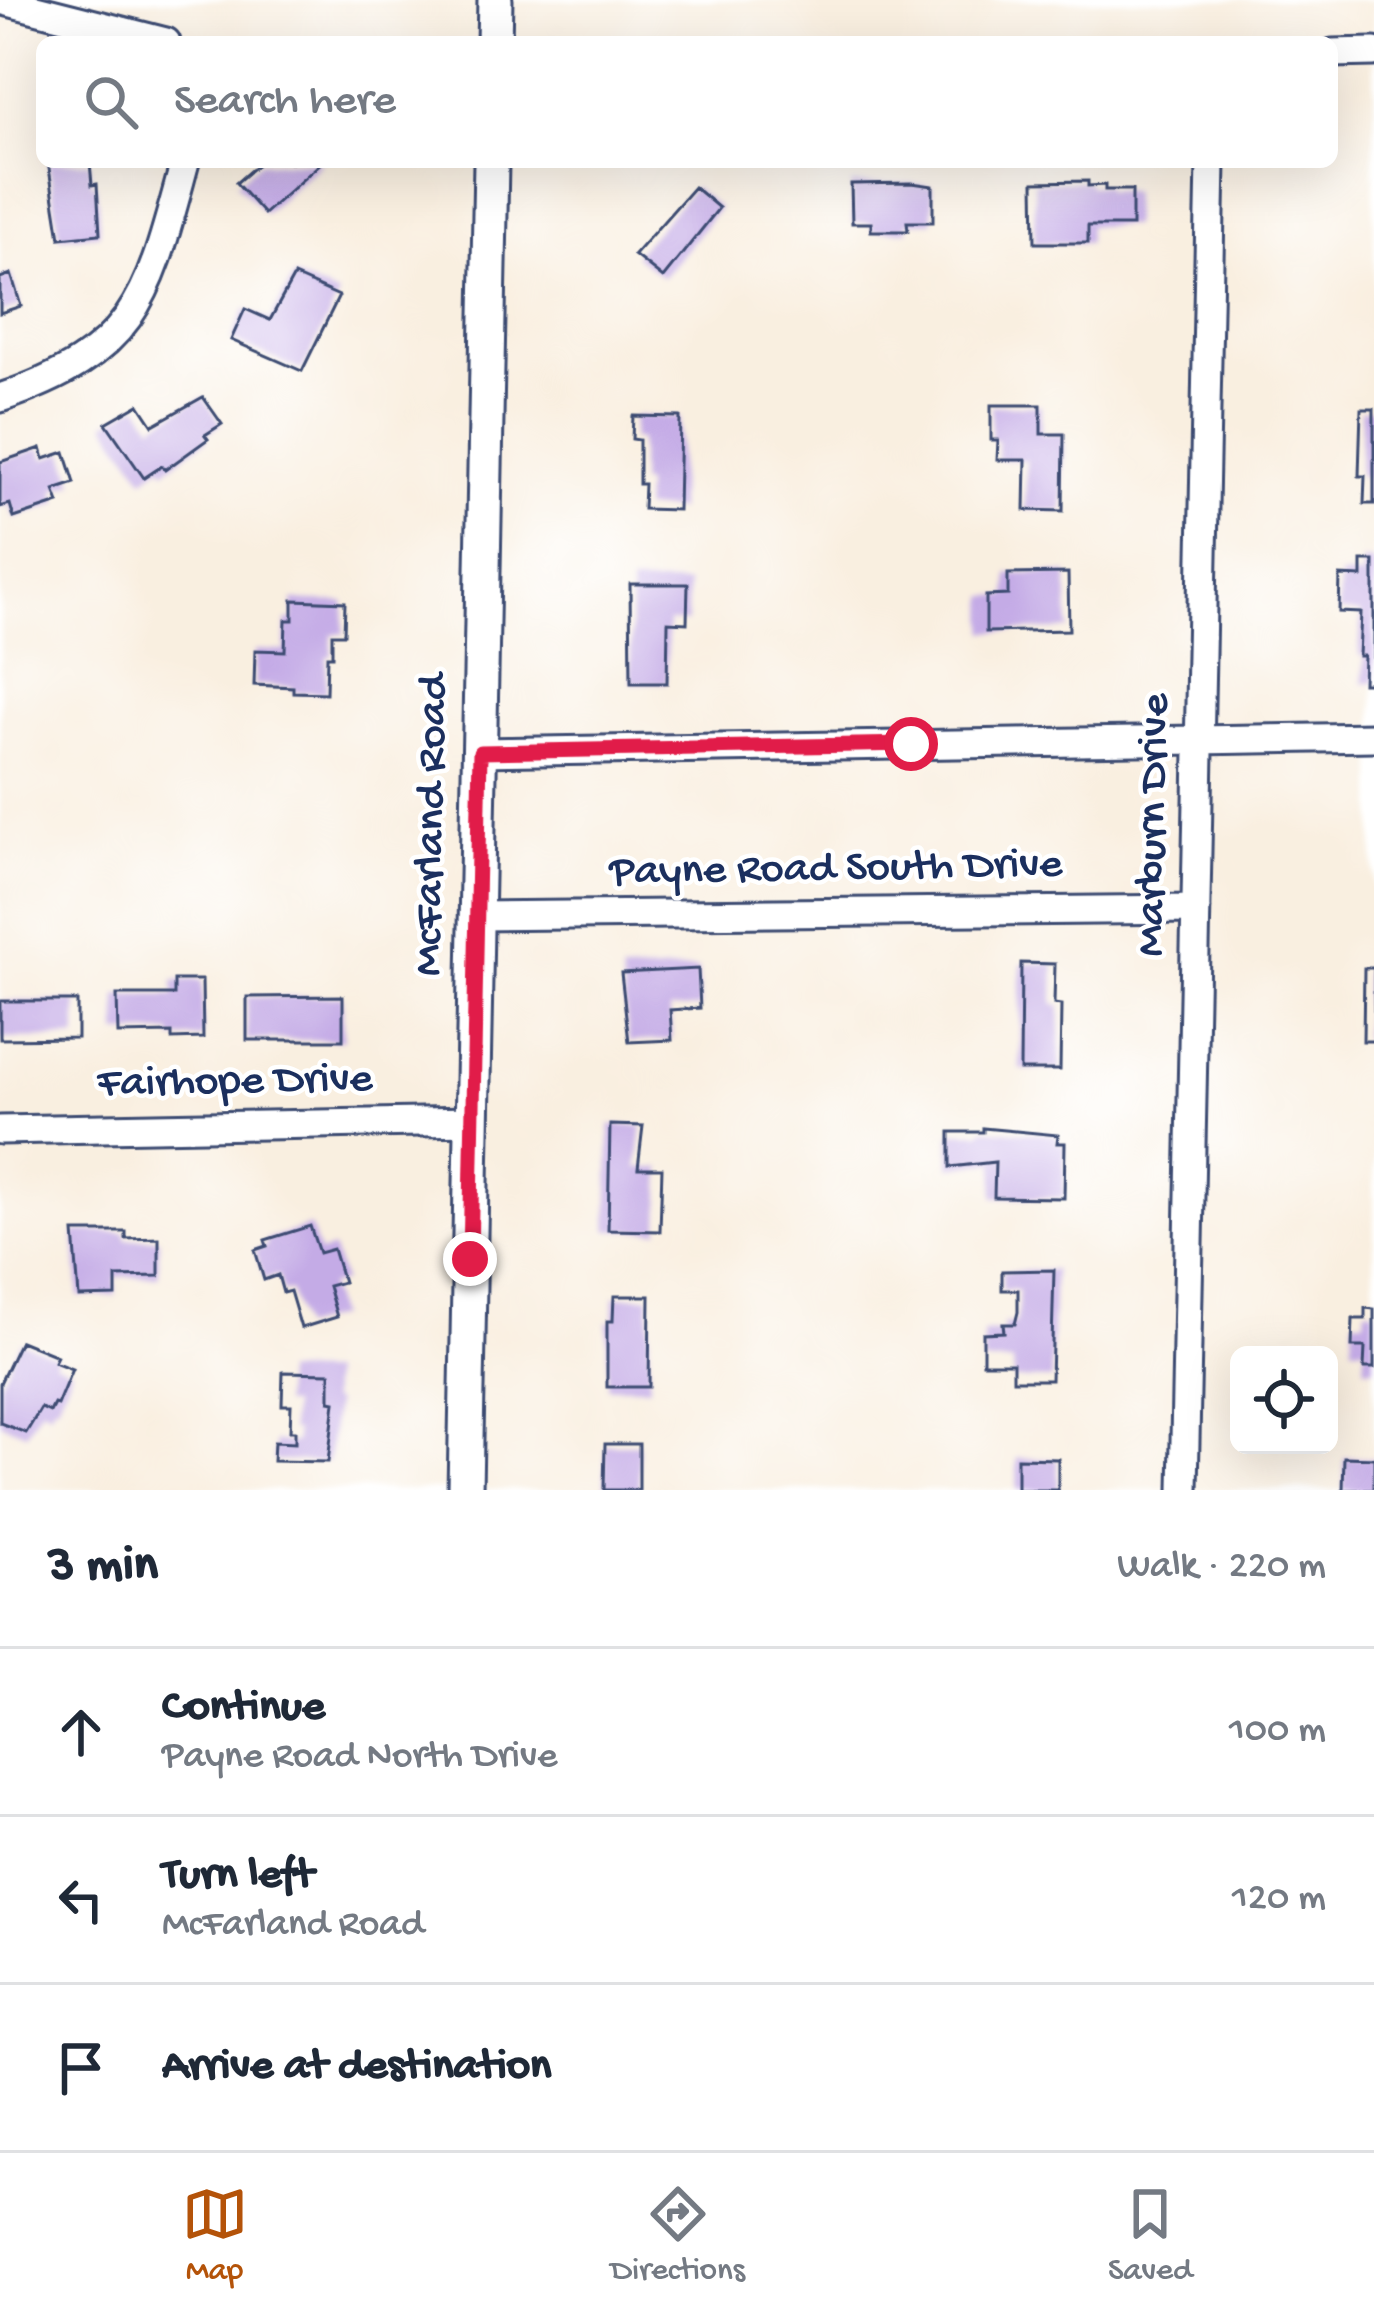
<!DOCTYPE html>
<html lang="en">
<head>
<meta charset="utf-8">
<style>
	:root { --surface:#fff; --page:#f6f6f7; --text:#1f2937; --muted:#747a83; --line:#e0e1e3; --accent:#b45309 }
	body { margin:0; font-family:"Gochi Hand",sans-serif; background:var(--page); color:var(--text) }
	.controls { position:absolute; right:36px; bottom:36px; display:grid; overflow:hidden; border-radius:18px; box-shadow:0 12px 48px #0002 }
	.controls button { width:108px; height:108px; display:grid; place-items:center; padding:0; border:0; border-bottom:3px solid var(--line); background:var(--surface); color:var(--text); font:60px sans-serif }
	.stop { position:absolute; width:36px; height:36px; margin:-27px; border:9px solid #e11d48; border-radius:50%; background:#fff }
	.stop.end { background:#e11d48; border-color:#fff; box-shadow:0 3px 12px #0008 }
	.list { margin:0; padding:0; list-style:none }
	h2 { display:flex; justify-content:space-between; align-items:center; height:156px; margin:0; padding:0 48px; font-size:51px }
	h2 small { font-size:39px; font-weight:400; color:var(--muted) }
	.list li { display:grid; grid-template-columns:78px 1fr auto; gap:36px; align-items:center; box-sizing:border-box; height:168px; padding:0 48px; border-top:3px solid var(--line) }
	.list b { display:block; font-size:45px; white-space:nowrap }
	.list p { margin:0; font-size:39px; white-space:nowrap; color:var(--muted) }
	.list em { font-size:39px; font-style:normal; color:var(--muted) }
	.icon { flex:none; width:66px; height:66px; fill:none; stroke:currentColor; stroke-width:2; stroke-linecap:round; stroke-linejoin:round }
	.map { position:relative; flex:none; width:1374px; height:1490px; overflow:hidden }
	.search { position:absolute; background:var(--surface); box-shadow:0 12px 48px #0002; left:36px; right:36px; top:36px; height:132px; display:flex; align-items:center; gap:30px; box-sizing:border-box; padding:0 42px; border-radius:18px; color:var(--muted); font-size:45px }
	.sheet { height:660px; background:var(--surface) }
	nav { display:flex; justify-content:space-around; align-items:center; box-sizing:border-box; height:168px; border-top:3px solid var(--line); background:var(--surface); font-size:33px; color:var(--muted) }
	nav a { display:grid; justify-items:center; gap:6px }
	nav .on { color:var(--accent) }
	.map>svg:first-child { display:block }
</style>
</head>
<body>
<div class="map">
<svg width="1374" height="1490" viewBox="0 0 1374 1490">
	<rect width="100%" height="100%" fill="#fff"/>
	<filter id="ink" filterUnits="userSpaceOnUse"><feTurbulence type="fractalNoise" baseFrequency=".00833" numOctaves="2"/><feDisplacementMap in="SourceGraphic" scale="24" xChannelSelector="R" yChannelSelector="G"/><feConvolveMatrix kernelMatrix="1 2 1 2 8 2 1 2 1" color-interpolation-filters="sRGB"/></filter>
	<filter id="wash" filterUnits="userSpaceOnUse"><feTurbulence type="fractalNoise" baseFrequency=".004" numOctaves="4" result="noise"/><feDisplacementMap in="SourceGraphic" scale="48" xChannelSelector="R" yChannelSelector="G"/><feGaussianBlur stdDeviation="2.7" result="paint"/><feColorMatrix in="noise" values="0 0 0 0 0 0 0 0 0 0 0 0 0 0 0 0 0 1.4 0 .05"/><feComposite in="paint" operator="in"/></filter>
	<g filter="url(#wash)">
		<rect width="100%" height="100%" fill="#f9efe0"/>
		<g id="blocks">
			<path fill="#c4abe6" d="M48,162H90L92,185L97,184L100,234L60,238Z
				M260,162H322L264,214L236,183Z
				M1088,181V186L1105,185V190H1132V226H1088V243H1035L1034,182Z
				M912,183L933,186V222H907L908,231H871V223H852L851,184Z
				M694,187L719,208L663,278L634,255Z
				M11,274L21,306L0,313V278Z
				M294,276L339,296L302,371L231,340L245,309L270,320Z
				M203,397L222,424L205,435L208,439L165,470L162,466L144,478L106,423L139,404L153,425Z
				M991,405H1041V434H1064L1063,511L1025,510L1026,460H997L998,440H991Z
				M1361,409H1374V504H1364L1365,476H1359Z
				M633,416L680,417L678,510L643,509L644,484H639V440L632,439Z
				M41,448L44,459L65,452L75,483L54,490L59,503L14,518L10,504L0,507V462Z
				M1362,561H1374V683H1363L1364,656H1359L1361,613L1339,612L1340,576L1362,577Z
				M1068,573L1069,630L986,632V596L1008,595V574Z
				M630,584H688L687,623L668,622L667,683H631Z
				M293,600L345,602L344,634H332V656H327L326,693L293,692V687L254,685L255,650L285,651L286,620H293Z
				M1021,963L1055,964L1054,1004L1061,1005L1060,1070H1020Z
				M1364,968H1374V1041H1363Z
				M698,969L700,1008L670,1010L672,1040L629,1042L621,973Z
				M174,980H202L203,1038L172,1039V1033L118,1034L117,995H174Z
				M343,996V1040H247V997Z
				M0,1001H77V1038L0,1039Z
				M610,1125L643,1126L638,1168H662L660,1231L608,1230Z
				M983,1128L1058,1135L1057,1143H1065L1064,1198L994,1197L995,1162L950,1167V1132H983Z
				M310,1226L319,1253L333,1249L343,1282L328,1286L337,1317L301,1328L290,1291L283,1293L278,1275L264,1280L255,1250L267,1246L265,1240Z
				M74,1232H126V1239L159,1238V1276L116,1277V1296L79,1297Z
				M1054,1270L1051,1380H1013V1363H983V1333L1004,1332L1003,1324H1015L1018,1312V1290H1002V1271Z
				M614,1296H650L649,1387H607V1321H613Z
				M1365,1308L1374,1309V1368H1364L1365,1347H1352L1353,1319H1365Z
				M20,1341L57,1356L54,1362L72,1369L57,1405L54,1404L50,1412L41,1408L26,1433L0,1423V1383Z
				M283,1372L330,1373V1401L335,1402L328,1462L273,1461L274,1442L295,1443V1431H290L291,1405H282Z
				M605,1444H639V1490H604Z
				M1344,1457L1374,1458V1490H1343Z
				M1017,1458L1058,1459V1490H1017Z"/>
		</g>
	</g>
	<g filter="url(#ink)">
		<use href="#blocks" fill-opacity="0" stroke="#3c4c72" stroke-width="3"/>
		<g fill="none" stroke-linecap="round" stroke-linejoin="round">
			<g stroke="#3c4c72" stroke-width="33">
				<path id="minor" d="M0,0L166,42
					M1332,53L1374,52
					M0,398C140,351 149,294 185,162
					M480,752L1374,737
					M476,916L1196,909
					M0,1130L472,1121
					M1184,1490L1211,162"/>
			</g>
			<g stroke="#3c4c72" stroke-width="39">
				<path id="tertiary" d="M494,42L495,0
					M465,1490L491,162"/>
			</g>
			<use href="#minor" stroke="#fff" stroke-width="27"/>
			<use href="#tertiary" stroke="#fff" stroke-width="33"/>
		</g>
	</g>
	<g fill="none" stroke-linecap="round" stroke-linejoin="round" filter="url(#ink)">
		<path stroke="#e11d48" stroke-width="15" d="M470,1259L480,752L911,744"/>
	</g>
	<g text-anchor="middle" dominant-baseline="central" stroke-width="9" stroke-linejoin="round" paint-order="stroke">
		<g font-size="45" fill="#1b2f5e" stroke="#fff">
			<text transform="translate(433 825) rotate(-89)">McFarland Road</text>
			<text transform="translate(1155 825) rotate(-89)">Marburn Drive</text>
			<text transform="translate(836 870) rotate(-1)">Payne Road South Drive</text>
			<text transform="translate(235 1083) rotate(-1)">Fairhope Drive</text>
		</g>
	</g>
</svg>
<div class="controls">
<button><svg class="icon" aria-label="locate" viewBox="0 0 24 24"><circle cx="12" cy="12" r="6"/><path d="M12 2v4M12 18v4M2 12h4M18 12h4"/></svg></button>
</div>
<div class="stop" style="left:911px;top:744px"></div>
<div class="stop end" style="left:470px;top:1259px"></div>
<div class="search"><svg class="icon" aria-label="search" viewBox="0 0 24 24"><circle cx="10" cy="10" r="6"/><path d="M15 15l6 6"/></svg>Search here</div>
</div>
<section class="sheet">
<h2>3 min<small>Walk · 220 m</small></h2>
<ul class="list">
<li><svg class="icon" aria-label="ahead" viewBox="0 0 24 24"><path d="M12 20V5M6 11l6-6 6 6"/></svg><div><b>Continue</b><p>Payne Road North Drive</p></div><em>100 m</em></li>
<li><svg class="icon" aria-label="left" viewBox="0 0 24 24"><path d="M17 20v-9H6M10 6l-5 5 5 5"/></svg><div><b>Turn left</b><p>McFarland Road</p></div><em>120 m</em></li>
<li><svg class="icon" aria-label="arrive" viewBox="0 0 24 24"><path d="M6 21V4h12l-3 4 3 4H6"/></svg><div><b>Arrive at destination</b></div></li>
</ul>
</section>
<nav>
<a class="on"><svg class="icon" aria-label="map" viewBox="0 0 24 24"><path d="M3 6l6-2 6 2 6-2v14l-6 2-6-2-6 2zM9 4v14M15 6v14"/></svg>Map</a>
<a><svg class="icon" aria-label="directions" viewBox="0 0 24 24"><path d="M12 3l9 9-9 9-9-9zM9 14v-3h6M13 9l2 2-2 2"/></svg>Directions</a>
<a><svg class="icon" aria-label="saved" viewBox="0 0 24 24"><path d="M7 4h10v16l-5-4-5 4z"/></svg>Saved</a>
</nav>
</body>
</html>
